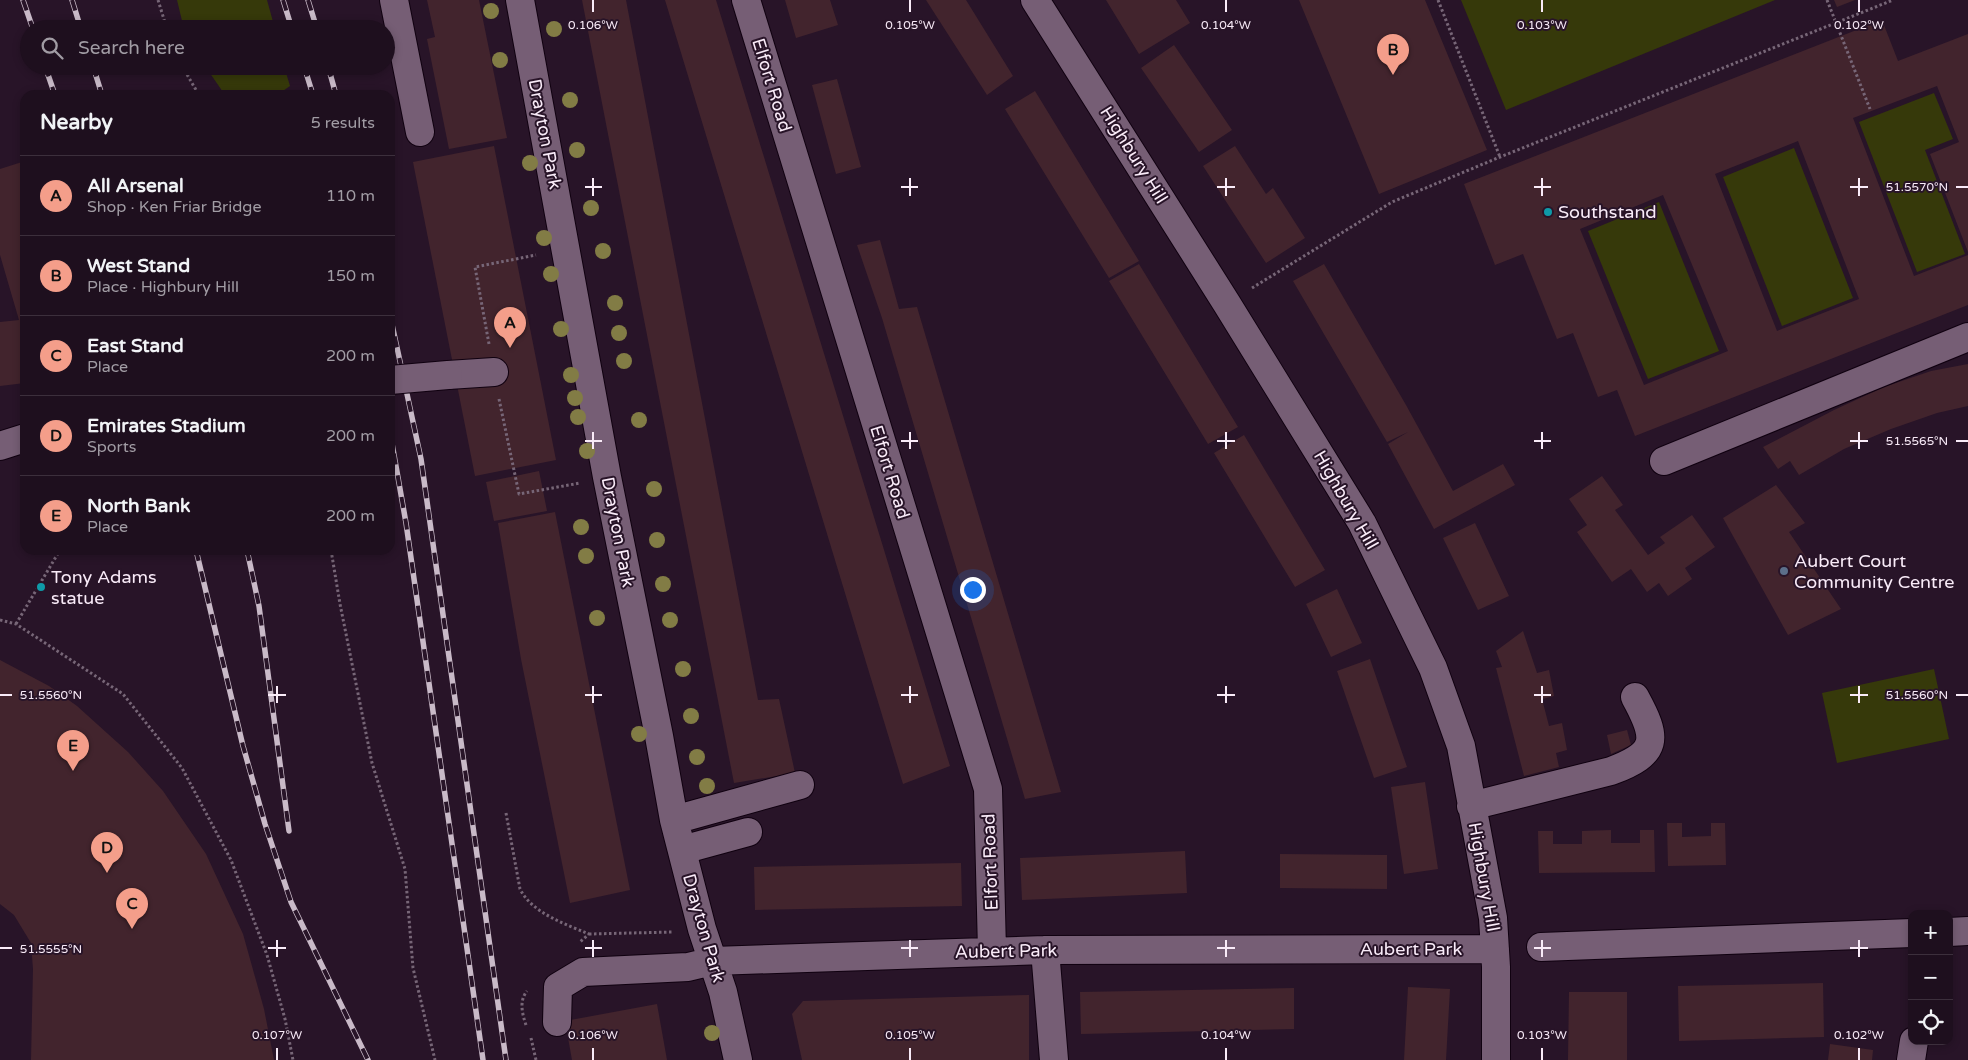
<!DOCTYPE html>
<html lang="en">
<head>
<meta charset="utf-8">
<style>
	:root { --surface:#1e0f1e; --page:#2b1d2b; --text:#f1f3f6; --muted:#a19ca4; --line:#3c2f3c; --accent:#f49e8a }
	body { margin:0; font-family:"Varela Round",sans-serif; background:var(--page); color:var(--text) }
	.controls { position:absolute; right:15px; bottom:15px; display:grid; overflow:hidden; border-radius:10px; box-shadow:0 2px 8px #0003 }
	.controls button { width:45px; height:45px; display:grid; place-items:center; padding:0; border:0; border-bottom:1px solid var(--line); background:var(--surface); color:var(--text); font:25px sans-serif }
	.you { position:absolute; left:972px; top:589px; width:18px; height:18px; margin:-12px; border:4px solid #fff; border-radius:50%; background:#1a73e8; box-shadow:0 0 0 8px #1a73e833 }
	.badge { display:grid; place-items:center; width:32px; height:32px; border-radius:50%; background:var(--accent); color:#111; font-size:16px; font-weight:700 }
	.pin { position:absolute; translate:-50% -41px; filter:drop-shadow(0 1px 2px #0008) }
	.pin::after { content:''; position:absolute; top:26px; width:18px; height:15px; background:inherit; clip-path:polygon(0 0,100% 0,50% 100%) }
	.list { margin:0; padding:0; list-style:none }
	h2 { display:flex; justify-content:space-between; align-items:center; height:65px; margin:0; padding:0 20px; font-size:21px }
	h2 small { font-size:16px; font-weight:400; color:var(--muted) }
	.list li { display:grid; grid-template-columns:32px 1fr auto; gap:15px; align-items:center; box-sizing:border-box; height:80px; padding:0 20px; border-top:1px solid var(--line) }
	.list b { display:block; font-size:19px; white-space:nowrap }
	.list p { margin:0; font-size:16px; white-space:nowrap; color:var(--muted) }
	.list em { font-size:16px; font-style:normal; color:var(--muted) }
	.icon { flex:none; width:28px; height:28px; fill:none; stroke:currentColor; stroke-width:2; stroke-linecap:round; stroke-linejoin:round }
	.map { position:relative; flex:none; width:1968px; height:1060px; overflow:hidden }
	.search { position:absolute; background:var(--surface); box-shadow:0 2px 8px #0003; left:20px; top:20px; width:375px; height:55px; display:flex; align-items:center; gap:12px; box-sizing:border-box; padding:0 18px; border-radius:28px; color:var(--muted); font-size:19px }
	.panel { position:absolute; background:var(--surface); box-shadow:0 2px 8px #0003; left:20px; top:90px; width:375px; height:465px; border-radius:15px }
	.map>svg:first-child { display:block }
</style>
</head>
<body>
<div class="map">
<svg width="1968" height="1060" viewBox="0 0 1968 1060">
	<rect width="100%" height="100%" fill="#281428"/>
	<path fill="#36390a" d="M177,0H267L275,29H184Z
		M1461,0H1775L1506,110Z
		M205,66H284L290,86L277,95H225Z
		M1934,93L1953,139L1925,150L1965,254L1917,272L1859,122Z
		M1794,148L1853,298L1782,326L1723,177Z
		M1659,202L1719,351L1648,379L1588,231Z
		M1934,669L1949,739L1837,763L1822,693Z"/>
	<path fill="#42242d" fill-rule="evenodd" d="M427,0H479L507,138L449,149L427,39L435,37Z
		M582,0H626L758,700L779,699L795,773L734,783Z
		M665,0H716L950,766L903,784Z
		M785,0H830L838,25L796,38Z
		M926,0H966L1013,76L987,95Z
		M1106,0H1176L1190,23L1139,54Z
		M1299,0H1425L1487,150L1379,194Z
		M1834,0H1855L1837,7Z
		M1882,20L1898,61L1968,34V252L1930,154L1959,142L1937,86L1853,118L1914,276L1968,255V305L1635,436L1617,390L1598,397L1573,333L1557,339L1523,254L1495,265L1464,184ZM1798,141L1859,299L1777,331L1715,174ZM1663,195L1728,351L1644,385L1580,229Z
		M1174,45L1232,130L1199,152L1141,68Z
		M837,79L861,167L836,174L812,85Z
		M1035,91L1139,261L1109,278L1005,109Z
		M494,146L556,460L475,476L413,162Z
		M1235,146L1266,194L1273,188L1305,238L1266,263L1203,166Z
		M22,162L25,174V383L0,386V322L19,320L0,255V169Z
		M880,240L899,309L917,307L1061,792L1025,799L882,318L857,245Z
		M1139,264L1238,427L1208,444L1109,281Z
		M1324,264L1406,405L1453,491L1503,464L1515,485L1434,529L1388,444L1408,432L1387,442L1293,281Z
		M1968,364V406L1937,413L1891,429L1844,449L1799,475L1790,461L1778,469L1763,447L1834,410L1884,387L1931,371Z
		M1244,435L1325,570L1295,587L1214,453Z
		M539,471L547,511L494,521L486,482Z
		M1602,476L1623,505L1615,510L1648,555L1665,543L1660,537L1692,515L1715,547L1685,568L1692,579L1668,596L1659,583L1647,592L1631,569L1612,582L1577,532L1587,525L1569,499Z
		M1776,485L1805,523L1789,532L1841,609L1788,635L1723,518Z
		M555,512L630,890L570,903L521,659L498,523Z
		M1475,523L1509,596L1478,610L1443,538Z
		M1337,589L1362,643L1331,657L1306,604Z
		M1523,631L1537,673L1549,670L1554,696L1542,699L1549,726L1562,723L1567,750L1556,753L1559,767L1524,776L1496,668L1502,667L1496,651Z
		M1370,659L1407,767L1374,778L1337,671Z
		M0,660L49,686L77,706L128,752L163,791L206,854L243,934L264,1009L274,1060H31L33,969L31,943L14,915L0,904Z
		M1627,730L1631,745L1611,754L1607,735Z
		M1425,782L1438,869L1404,874L1391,787Z
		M1667,823H1682V837L1711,836V823H1725L1726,865L1668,866Z
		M1611,830V843H1640V830H1654L1655,872L1539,873L1538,831H1553V844H1582V831Z
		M1185,851L1187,893L1022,900L1020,858Z
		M1280,854L1387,855V889L1280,888Z
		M961,863L962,906L755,910L754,867Z
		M1823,983L1824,1037L1679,1041L1678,986Z
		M1408,987L1450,989L1446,1060H1404Z
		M1294,988V1029L1081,1034L1080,992Z
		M1569,992H1627V1060H1568Z
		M1029,995V1060H802L792,1014L803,1001Z
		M657,1004L667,1060H572L565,1021Z
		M1830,1044L1873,1050L1872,1060H1828Z"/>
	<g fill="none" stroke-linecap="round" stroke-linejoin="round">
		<g stroke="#100110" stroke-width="30">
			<path id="minor" d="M394,0L420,132
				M520,0L607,477L659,736L674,820L702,929L723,992L738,1060
				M746,0L988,789L992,951
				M1035,0L1227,304L1362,523L1433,668L1461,746L1493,918L1496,967V1060
				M448,375L494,372
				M0,446L25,438
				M1664,461L1968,337
				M1471,806L1611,771C1659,753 1658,739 1635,697
				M674,820L800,785
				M682,850L748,832
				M1949,932L1968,931
				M1541,947L1912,933
				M1045,950L1054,1060
				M557,1022L558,987L583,972L688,967L713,961L1045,950L1495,949
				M1911,1060L1914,1041"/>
		</g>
		<path stroke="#767" stroke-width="3" stroke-dasharray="2.5 2.5" stroke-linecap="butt" d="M158,0L167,29
			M1438,0L1500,157
			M1827,0L1870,109
			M182,66L199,95
			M1252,288L1392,202L1500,157L1893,0
			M489,344L475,267L536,255
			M499,399L519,494L580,483
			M331,550L340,604L372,763L405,869L413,968L435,1060
			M0,620L16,624L123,694L182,768L231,860L267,955L285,1019L293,1060
			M16,624L60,550
			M506,813L520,889C532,913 565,924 589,934L580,942
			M589,934L673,932
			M526,1025C522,1013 519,1001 527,991
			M531,1038L536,1060"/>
		<use href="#minor" stroke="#765e75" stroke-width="28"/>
		<g stroke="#c9bac8" stroke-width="5.5">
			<path id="rail" d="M23,0L33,29
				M72,0L81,29
				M283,0L292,29
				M308,0L317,29
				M45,66L55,95
				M93,66L102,95
				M304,66L313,95
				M328,66L336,95
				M390,315L421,459L506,1060
				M390,432L406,523L483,1060
				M196,550L243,746L265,824L291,902L368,1060
				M247,550L259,606L289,831"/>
		</g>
		<use href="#rail" stroke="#281428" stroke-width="4" stroke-dasharray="11" stroke-linecap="butt"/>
		<g stroke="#100110" stroke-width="30" stroke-linecap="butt">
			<path id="minor-bridge" d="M390,380L448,375"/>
		</g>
		<use href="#minor-bridge" stroke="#765e75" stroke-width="28"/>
	</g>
	<g fill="#827c45">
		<circle cx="491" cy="11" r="8"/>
		<circle cx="554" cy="29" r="8"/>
		<circle cx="500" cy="60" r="8"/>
		<circle cx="570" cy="100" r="8"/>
		<circle cx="577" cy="150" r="8"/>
		<circle cx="530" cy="163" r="8"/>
		<circle cx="591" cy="208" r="8"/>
		<circle cx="544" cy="238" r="8"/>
		<circle cx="603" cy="251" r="8"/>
		<circle cx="551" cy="274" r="8"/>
		<circle cx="615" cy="303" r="8"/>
		<circle cx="561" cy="329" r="8"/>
		<circle cx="619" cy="333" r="8"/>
		<circle cx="624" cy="361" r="8"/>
		<circle cx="571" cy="375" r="8"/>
		<circle cx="575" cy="398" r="8"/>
		<circle cx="578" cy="417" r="8"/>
		<circle cx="639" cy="420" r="8"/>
		<circle cx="587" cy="451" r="8"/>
		<circle cx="654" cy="489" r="8"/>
		<circle cx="581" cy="527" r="8"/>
		<circle cx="657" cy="540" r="8"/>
		<circle cx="586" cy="556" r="8"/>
		<circle cx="663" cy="584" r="8"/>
		<circle cx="597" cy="618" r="8"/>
		<circle cx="670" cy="620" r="8"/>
		<circle cx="683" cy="669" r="8"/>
		<circle cx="691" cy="716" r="8"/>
		<circle cx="639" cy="734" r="8"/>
		<circle cx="697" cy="757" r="8"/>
		<circle cx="707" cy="786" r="8"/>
		<circle cx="712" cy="1033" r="8"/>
	</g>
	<path fill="none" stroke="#f9ebf8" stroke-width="2" d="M593,0V12M910,0V12M1226,0V12M1542,0V12M1859,0V12M593,178V196M910,178V196M1226,178V196M1542,178V196M1859,178V196M585,187H602M901,187H918M1217,187H1235M1534,187H1551M1850,187H1868M1956,187H1968M593,432V449M910,432V449M1226,432V449M1542,432V449M1859,432V449M585,441H602M901,441H918M1217,441H1235M1534,441H1551M1850,441H1868M1956,441H1968M277,686V703M593,686V703M910,686V703M1226,686V703M1542,686V703M1859,686V703M0,695H12M268,695H286M585,695H602M901,695H918M1217,695H1235M1534,695H1551M1850,695H1868M1956,695H1968M277,940V957M593,940V957M910,940V957M1226,940V957M1542,940V957M1859,940V957M0,948H12M268,948H286M585,948H602M901,948H918M1217,948H1235M1534,948H1551M1850,948H1868M277,1048V1060M593,1048V1060M910,1048V1060M1226,1048V1060M1542,1048V1060M1859,1048V1060"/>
	<g fill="#0f9aa8" stroke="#281428" stroke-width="2">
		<circle cx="1548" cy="212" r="5"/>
		<circle cx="41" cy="587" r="5"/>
	</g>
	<circle fill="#5c6f8a" stroke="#281428" stroke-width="2" cx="1784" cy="571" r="5"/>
	<g text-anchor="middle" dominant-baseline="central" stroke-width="4" stroke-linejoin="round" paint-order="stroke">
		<g font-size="18" fill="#f9ebf8" stroke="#281428">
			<text transform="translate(772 85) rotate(73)">Elfort Road</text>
			<text transform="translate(545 134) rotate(79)">Drayton Park</text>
			<text transform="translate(1134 155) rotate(58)">Highbury Hill</text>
			<text transform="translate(890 472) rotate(73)">Elfort Road</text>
			<text transform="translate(1346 500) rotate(60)">Highbury Hill</text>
			<text transform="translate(618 532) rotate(79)">Drayton Park</text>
			<text transform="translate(990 862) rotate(-92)">Elfort Road</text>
			<text transform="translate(1484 877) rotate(80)">Highbury Hill</text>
			<text transform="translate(704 928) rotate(74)">Drayton Park</text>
			<text x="1411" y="949">Aubert Park</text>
			<text transform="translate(1006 951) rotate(-1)">Aubert Park</text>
		</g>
		<g font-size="18" fill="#f9ebf8" stroke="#281428" text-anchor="start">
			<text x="1558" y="212">Southstand</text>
			<text x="1794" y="561">Aubert Court<tspan x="1794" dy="21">Community Centre</tspan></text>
			<text x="51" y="577">Tony Adams<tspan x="51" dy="21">statue</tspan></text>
		</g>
	</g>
	<g font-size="12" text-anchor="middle" fill="#f9ebf8" stroke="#281428" stroke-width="4" stroke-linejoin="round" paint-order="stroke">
		<text x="593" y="29">0.106°W</text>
		<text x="910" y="29">0.105°W</text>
		<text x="1226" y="29">0.104°W</text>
		<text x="1542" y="29">0.103°W</text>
		<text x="1859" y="29">0.102°W</text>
		<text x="1917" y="191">51.5570°N</text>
		<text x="1917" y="445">51.5565°N</text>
		<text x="51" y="699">51.5560°N</text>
		<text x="1917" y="699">51.5560°N</text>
		<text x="51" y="953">51.5555°N</text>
		<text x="277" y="1039">0.107°W</text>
		<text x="593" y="1039">0.106°W</text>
		<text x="910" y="1039">0.105°W</text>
		<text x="1226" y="1039">0.104°W</text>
		<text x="1542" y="1039">0.103°W</text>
		<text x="1859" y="1039">0.102°W</text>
	</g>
</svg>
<div class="controls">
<button>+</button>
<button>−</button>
<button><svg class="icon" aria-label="locate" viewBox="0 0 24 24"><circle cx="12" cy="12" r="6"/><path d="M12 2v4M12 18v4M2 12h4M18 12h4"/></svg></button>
</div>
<div class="you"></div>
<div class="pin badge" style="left:510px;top:348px">A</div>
<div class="pin badge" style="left:1393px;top:75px">B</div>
<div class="pin badge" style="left:132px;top:929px">C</div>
<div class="pin badge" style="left:107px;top:873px">D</div>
<div class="pin badge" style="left:73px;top:771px">E</div>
<div class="search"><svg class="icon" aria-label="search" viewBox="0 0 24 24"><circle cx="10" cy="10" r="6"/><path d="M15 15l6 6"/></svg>Search here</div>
<section class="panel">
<h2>Nearby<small>5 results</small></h2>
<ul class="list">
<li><span class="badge">A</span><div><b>All Arsenal</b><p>Shop · Ken Friar Bridge</p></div><em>110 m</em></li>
<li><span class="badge">B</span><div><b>West Stand</b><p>Place · Highbury Hill</p></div><em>150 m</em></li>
<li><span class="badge">C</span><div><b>East Stand</b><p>Place</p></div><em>200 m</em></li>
<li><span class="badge">D</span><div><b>Emirates Stadium</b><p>Sports</p></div><em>200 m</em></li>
<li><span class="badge">E</span><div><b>North Bank</b><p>Place</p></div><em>200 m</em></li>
</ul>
</section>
</div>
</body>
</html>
